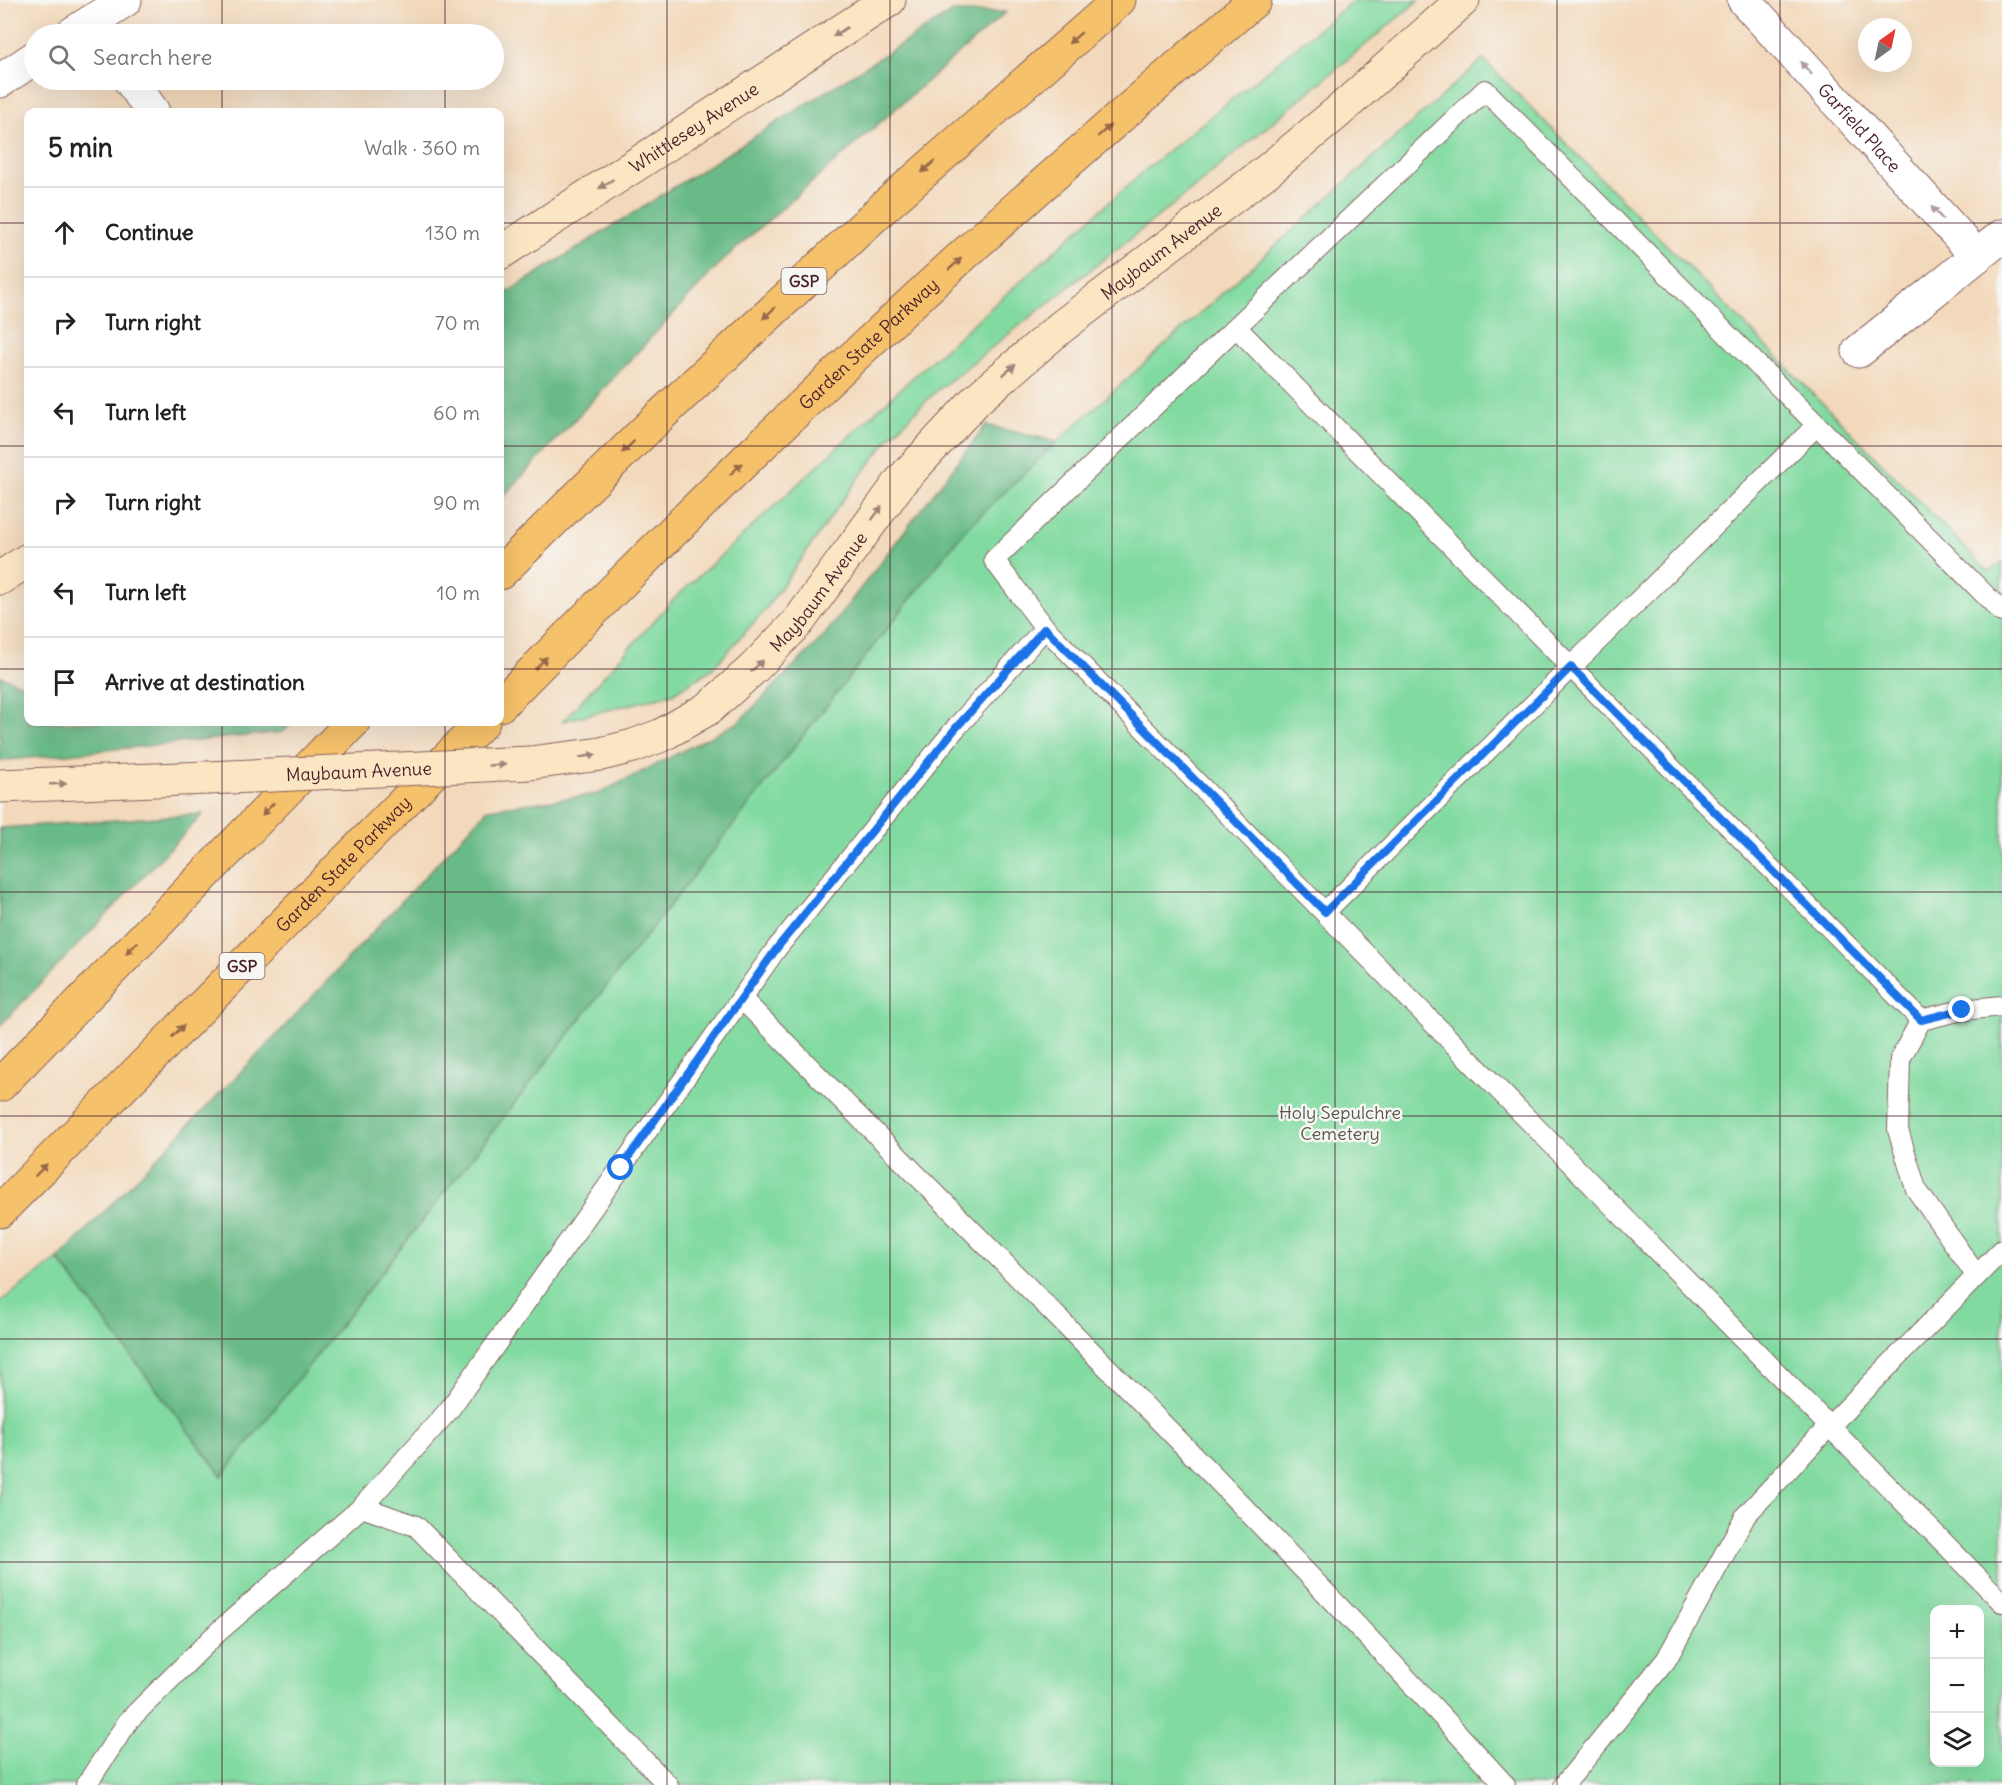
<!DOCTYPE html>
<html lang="en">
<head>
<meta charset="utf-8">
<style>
	:root { --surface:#fff; --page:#f6f6f6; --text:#222; --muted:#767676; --line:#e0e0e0 }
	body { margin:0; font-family:Delius,sans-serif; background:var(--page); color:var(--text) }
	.controls { position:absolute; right:18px; bottom:18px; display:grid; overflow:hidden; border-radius:12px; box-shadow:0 6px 24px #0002 }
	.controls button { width:54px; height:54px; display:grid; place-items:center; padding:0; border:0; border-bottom:2px solid var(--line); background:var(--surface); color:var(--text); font:30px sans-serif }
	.compass { position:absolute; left:1858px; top:18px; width:54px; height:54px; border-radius:50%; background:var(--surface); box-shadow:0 6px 24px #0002; rotate:33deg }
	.stop { position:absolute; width:18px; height:18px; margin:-14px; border:4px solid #1a73e8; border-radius:50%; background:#fff }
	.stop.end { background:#1a73e8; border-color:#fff; box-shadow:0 2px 6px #0008 }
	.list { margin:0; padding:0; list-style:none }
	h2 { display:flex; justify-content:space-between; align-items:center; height:78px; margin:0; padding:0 24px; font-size:26px }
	h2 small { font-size:20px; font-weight:400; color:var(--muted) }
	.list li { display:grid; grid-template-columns:39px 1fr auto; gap:18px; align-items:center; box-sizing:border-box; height:90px; padding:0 24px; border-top:2px solid var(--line) }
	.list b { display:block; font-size:22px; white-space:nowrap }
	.list em { font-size:20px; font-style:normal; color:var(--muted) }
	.icon { flex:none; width:33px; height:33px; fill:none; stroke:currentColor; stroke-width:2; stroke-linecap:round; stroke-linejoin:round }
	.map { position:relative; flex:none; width:2002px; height:1785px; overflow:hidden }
	.search { position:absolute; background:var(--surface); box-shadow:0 6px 24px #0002; left:24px; top:24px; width:480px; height:66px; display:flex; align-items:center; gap:15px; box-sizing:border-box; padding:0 21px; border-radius:33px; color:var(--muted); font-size:22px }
	.panel { position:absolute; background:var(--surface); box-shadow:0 6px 24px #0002; left:24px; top:108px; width:480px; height:618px; border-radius:12px }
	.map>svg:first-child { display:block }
</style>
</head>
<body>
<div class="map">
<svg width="2002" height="1785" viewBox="0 0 2002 1785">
	<rect width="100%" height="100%" fill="#f6f6f2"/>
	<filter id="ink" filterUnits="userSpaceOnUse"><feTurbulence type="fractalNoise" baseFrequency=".0167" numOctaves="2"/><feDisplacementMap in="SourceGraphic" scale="12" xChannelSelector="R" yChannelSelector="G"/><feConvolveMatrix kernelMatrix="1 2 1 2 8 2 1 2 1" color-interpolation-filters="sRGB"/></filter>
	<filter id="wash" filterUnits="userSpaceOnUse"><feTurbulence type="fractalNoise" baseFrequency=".008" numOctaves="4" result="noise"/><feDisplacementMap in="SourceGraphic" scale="24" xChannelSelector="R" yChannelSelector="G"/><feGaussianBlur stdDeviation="1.35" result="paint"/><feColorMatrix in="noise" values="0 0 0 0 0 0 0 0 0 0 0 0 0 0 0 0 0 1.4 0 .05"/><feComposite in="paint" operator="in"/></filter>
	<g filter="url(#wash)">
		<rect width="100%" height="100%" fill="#f3d9bb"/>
		<path fill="#81daa0" stroke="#667c66" stroke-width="1.5" fill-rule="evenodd" d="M1354,0H1419L1184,196L934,393L891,436L855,483L765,610L712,669L672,694L563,721L671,602L911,379L1151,165Z
			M1483,59L1989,572L2002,562V1785H0V1302L58,1259L222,1476L963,532L1057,442ZM1934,1610H1980V1762H1934Z"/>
		<path fill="#68ba86" stroke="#596c58" stroke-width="1.5" d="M952,12H1006L723,260L500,500V297Z
			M986,425L1057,442L963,532L222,1476L58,1259L271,1041L488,809L598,794L739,722L824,636Z
			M0,676L28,687V722H293L283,732L0,761Z
			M203,814L0,1026V828Z"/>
	</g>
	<g filter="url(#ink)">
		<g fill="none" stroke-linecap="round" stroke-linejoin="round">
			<g stroke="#85605d" stroke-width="22">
				<path id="service" d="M1236,327L1485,90L1817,425L1571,667L1236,327L994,560L1045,628L2002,1602
					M1817,425L2002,612
					M1325,912L1571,667L1921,1020L1962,1010L2002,1006
					M741,998C998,1258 1259,1515 1505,1785
					M1921,1020L1900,1059L1898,1130L1916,1189L1976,1275
					M362,1507L416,1526L668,1785
					M86,1785L129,1720L218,1632L362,1507L449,1410L777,948L955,729L1045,628
					M1564,1785L1666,1660L1746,1515L1817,1439L2002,1250"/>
			</g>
			<g stroke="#85605d" stroke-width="35">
				<g id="minor">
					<path id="s1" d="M1744,0L1977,256"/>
					<path d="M72,34L125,0"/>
					<path d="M130,80L153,112"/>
					<path d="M0,81L34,58"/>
					<path d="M1859,351L2002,236"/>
				</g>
			</g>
			<g stroke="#85605d" stroke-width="35">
				<g id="secondary">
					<path id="s2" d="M500,253L889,0"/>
					<path d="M0,578L28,560"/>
					<path id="s3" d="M530,763L601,754L633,746L662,735L709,708L754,668L799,621L901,481L977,399L1061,327L1267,171L1339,111L1463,0"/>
					<path d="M0,786L207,778"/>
				</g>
			</g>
			<g stroke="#85605d" stroke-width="35">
				<g id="motorway">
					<path d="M500,573L658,418L884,207L1119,0"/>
					<path id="s4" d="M500,705C649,553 800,404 958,260C1056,172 1155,86 1255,0"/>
					<path d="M0,1085L353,722"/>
					<path id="s5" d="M0,1211L483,722"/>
				</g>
			</g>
			<use href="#service" stroke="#fff" stroke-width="20"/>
			<use href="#minor" stroke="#fff" stroke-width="33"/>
			<use href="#secondary" stroke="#fbe6c4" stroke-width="33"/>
			<use href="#motorway" stroke="#f5c16b" stroke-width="33"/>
			<g stroke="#85605d" stroke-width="35" stroke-linecap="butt">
				<g id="secondary-bridge">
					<path id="s6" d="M207,778L530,763"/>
				</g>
			</g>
			<use href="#secondary-bridge" stroke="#fbe6c4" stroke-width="33"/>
		</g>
		<defs><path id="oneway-solid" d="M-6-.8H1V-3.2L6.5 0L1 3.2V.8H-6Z" transform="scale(1.5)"/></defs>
		<g fill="#a28278">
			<use href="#oneway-solid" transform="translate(840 32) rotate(147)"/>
			<use href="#oneway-solid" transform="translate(606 184) rotate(147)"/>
			<use href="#oneway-solid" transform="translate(1009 370) rotate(-40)"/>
			<use href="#oneway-solid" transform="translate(877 513) rotate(-54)"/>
			<use href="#oneway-solid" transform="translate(757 666) rotate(-44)"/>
			<use href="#oneway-solid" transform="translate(588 756) rotate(-9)"/>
			<use href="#oneway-solid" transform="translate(497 765) rotate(-3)"/>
			<use href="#oneway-solid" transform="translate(58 784) rotate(-2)"/>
		</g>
		<g fill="#976848">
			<use href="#oneway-solid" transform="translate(1075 38) rotate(139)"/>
			<use href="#oneway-solid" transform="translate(1104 131) rotate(-41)"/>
			<use href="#oneway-solid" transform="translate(928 167) rotate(138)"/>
			<use href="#oneway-solid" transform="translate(955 264) rotate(-42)"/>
			<use href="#oneway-solid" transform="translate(769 313) rotate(137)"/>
			<use href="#oneway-solid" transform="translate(628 447) rotate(136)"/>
			<use href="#oneway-solid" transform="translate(736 469) rotate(-44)"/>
			<use href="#oneway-solid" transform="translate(541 663) rotate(-45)"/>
			<use href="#oneway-solid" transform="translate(268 809) rotate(134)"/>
			<use href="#oneway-solid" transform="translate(132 948) rotate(134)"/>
			<use href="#oneway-solid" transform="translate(178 1031) rotate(-45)"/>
			<use href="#oneway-solid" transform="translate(41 1170) rotate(-45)"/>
		</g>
		<g fill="#ae9aa0">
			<use href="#oneway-solid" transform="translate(1806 68) rotate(-132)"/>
			<use href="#oneway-solid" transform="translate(1937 213) rotate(-132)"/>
		</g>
	</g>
	<g fill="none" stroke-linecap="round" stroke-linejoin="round" filter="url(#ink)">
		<path stroke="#1a73e8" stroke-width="8" d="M621,1168L777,948L955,729L1045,628L1325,912L1571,667L1921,1020L1962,1010"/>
	</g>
	<path fill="none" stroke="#4a1f2b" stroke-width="1.5" stroke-opacity="0.55" d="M222,0V34M445,0V34M667,0V1785M890,0V1785M1112,0V1785M1335,0V1785M1557,0V1785M1780,0V1785M222,80V112M445,80V112M0,223H28M500,223H2002M0,446H28M500,446H2002M0,669H28M500,669H2002M222,722V1785M445,722V1785M0,892H2002M0,1116H2002M0,1339H2002M0,1562H2002"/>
	<g text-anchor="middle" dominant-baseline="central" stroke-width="5" stroke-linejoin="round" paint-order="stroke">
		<g fill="#f6f6f2" stroke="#7e6067" stroke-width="1.5">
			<rect x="781.5" y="268" width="45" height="26" rx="4.5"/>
			<rect x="219.5" y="953" width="45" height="26" rx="4.5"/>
		</g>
		<g font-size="16" font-weight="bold" fill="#4a1f2b">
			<text x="804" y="281">GSP</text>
			<text x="242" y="966">GSP</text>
		</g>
		<g font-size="18" fill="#4a1f2b" stroke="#f6f6f2">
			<text stroke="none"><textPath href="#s2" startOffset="231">Whittlesey Avenue</textPath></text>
			<text stroke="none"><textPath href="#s1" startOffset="172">Garfield Place</textPath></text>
			<text stroke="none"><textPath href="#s3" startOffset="836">Maybaum Avenue</textPath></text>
			<text stroke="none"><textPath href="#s4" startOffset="516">Garden State Parkway</textPath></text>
			<text stroke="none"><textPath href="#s3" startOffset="350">Maybaum Avenue</textPath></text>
			<text stroke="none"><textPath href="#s6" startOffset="152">Maybaum Avenue</textPath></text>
			<text stroke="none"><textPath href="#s5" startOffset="488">Garden State Parkway</textPath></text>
		</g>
		<g font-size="18" fill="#5a574e" stroke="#f6f6f2">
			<text x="1340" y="1112">Holy Sepulchre<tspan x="1340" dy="21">Cemetery</tspan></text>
		</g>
	</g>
</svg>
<div class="controls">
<button>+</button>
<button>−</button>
<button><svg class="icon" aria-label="layers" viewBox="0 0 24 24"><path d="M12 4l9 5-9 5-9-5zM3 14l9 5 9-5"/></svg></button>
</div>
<svg class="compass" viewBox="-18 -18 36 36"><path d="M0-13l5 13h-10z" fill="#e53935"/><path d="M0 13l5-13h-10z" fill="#767676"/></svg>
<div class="stop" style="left:621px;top:1168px"></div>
<div class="stop end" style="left:1962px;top:1010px"></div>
<div class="search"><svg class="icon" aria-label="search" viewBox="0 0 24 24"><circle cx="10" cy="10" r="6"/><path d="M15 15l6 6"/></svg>Search here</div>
<section class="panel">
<h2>5 min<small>Walk · 360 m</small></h2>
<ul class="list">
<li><svg class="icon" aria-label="ahead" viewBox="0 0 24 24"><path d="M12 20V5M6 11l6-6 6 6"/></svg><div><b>Continue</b></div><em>130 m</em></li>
<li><svg class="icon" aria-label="right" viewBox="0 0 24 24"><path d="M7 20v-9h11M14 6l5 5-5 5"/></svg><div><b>Turn right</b></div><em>70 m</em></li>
<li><svg class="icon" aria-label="left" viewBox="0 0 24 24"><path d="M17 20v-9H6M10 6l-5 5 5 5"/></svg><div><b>Turn left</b></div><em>60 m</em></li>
<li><svg class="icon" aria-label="right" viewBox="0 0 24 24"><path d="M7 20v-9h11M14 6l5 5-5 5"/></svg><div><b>Turn right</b></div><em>90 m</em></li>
<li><svg class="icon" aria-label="left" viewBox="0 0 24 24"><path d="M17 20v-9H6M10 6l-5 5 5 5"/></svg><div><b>Turn left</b></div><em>10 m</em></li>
<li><svg class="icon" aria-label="arrive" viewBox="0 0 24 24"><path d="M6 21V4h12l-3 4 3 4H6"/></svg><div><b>Arrive at destination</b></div></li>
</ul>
</section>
</div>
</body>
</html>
